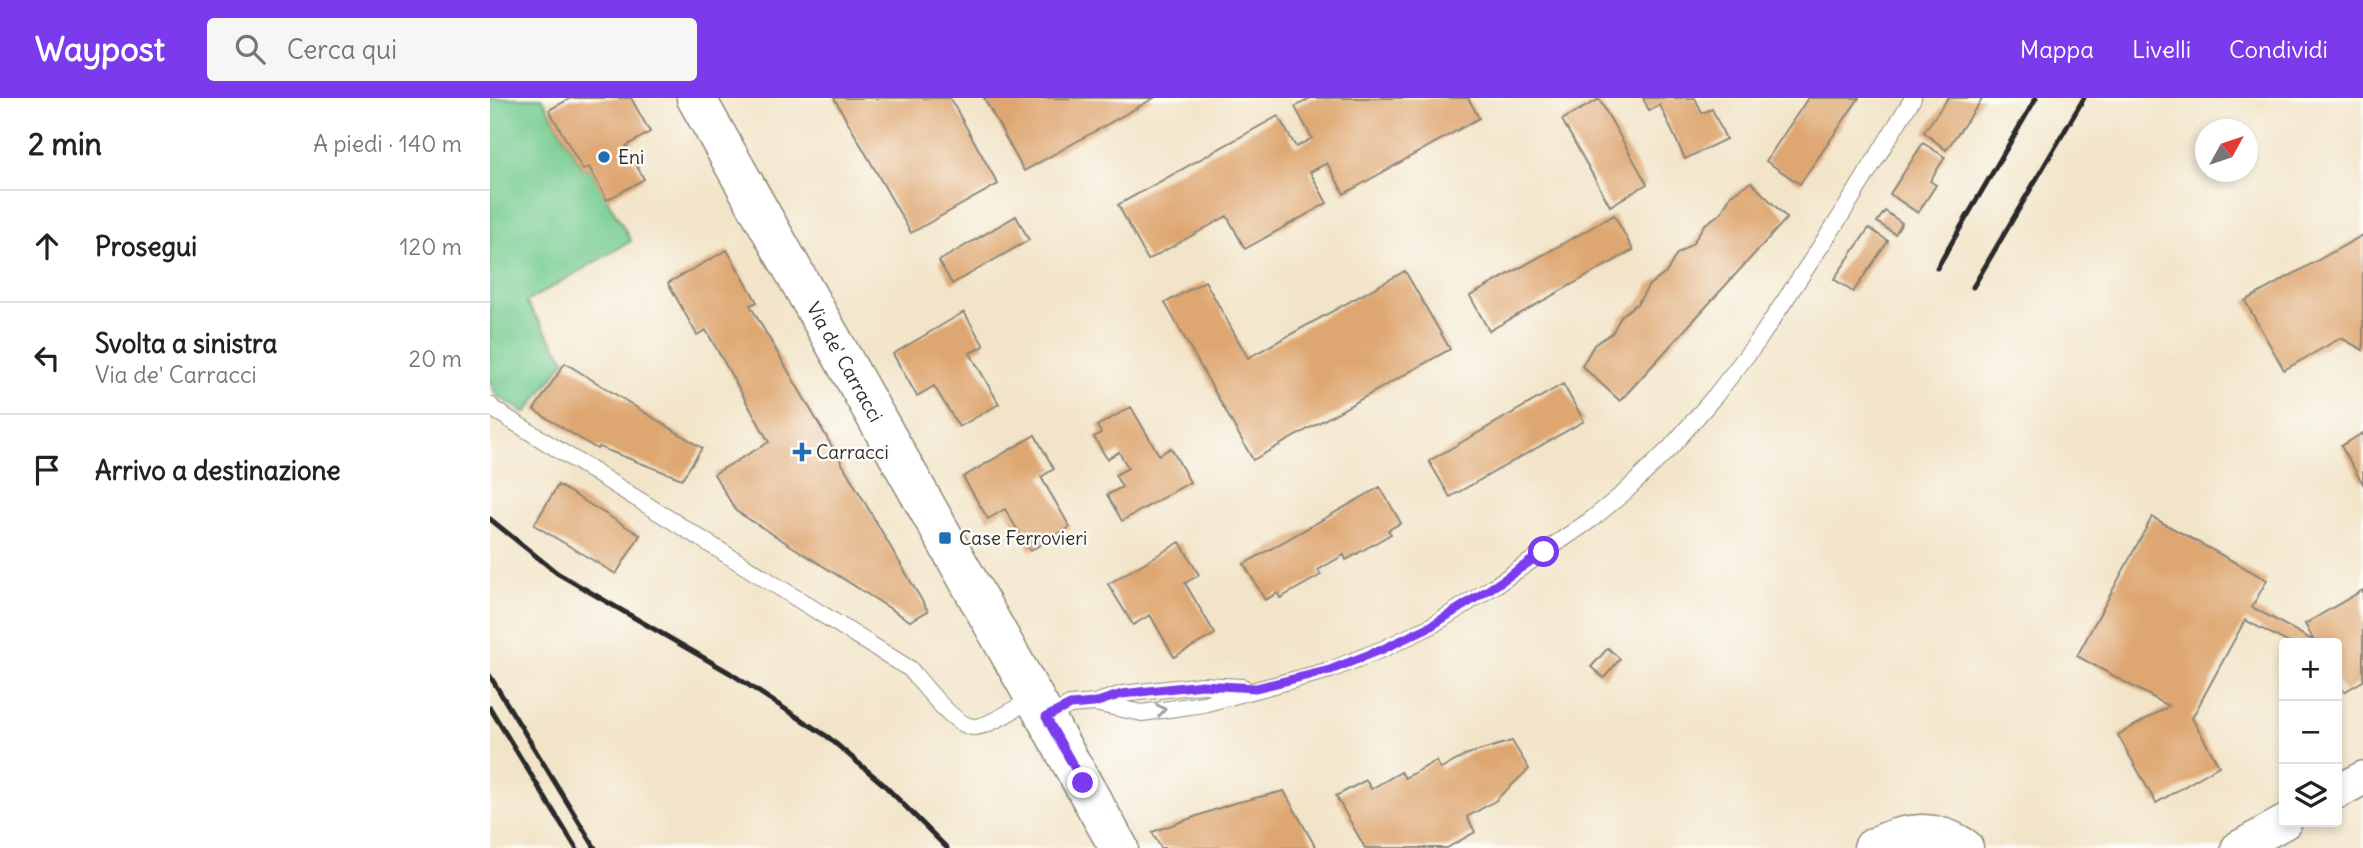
<!DOCTYPE html>
<html lang="it">
<head>
<meta charset="utf-8">
<style>
	:root { --surface:#fff; --page:#f6f6f6; --text:#222; --muted:#767676; --line:#e0e0e0; --accent:#7c3aed }
	body { margin:0; font-family:Delius,sans-serif; background:var(--page); color:var(--text) }
	.controls { position:absolute; right:21px; bottom:21px; display:grid; overflow:hidden; border-radius:7px; box-shadow:0 4px 10px #0003 }
	.controls button { width:63px; height:63px; display:grid; place-items:center; padding:0; border:0; border-bottom:2px solid var(--line); background:var(--surface); color:var(--text); font:35px sans-serif }
	.compass { position:absolute; left:1705px; top:21px; width:63px; height:63px; border-radius:50%; background:var(--surface); box-shadow:0 4px 10px #0003; rotate:50deg }
	.stop { position:absolute; width:21px; height:21px; margin:-16px; border:5px solid #7c3aed; border-radius:50%; background:#fff }
	.stop.end { background:#7c3aed; border-color:#fff; box-shadow:0 2px 7px #0008 }
	.list { margin:0; padding:0; list-style:none }
	h2 { display:flex; justify-content:space-between; align-items:center; height:91px; margin:0; padding:0 28px; font-size:30px }
	h2 small { font-size:23px; font-weight:400; color:var(--muted) }
	.list li { display:grid; grid-template-columns:46px 1fr auto; gap:21px; align-items:center; box-sizing:border-box; height:112px; padding:0 28px; border-top:2px solid var(--line) }
	.list b { display:block; font-size:26px; white-space:nowrap }
	.list p { margin:0; font-size:23px; white-space:nowrap; color:var(--muted) }
	.list em { font-size:23px; font-style:normal; color:var(--muted) }
	.icon { flex:none; width:38px; height:38px; fill:none; stroke:currentColor; stroke-width:2; stroke-linecap:round; stroke-linejoin:round }
	.map { position:relative; flex:none; width:1873px; height:750px; overflow:hidden }
	header { display:flex; align-items:center; gap:42px; box-sizing:border-box; height:98px; padding:0 35px; background:var(--accent); color:#fff }
	header strong { font-size:33px }
	nav { display:flex; gap:38px; margin-inline-start:auto; font-size:24px }
	.search { width:490px; height:63px; background:var(--page); display:flex; align-items:center; gap:18px; box-sizing:border-box; padding:0 24px; border-radius:7px; color:var(--muted); font-size:26px }
	main { display:flex }
	aside { flex:1; background:var(--surface) }
	.map>svg:first-child { display:block }
</style>
</head>
<body>
<header>
<strong>Waypost</strong>
<div class="search"><svg class="icon" aria-label="search" viewBox="0 0 24 24"><circle cx="10" cy="10" r="6"/><path d="M15 15l6 6"/></svg>Cerca qui</div>
<nav><a>Mappa</a><a>Livelli</a><a>Condividi</a></nav>
</header>
<main>
<aside>
<h2>2 min<small>A piedi · 140 m</small></h2>
<ul class="list">
<li><svg class="icon" aria-label="ahead" viewBox="0 0 24 24"><path d="M12 20V5M6 11l6-6 6 6"/></svg><div><b>Prosegui</b></div><em>120 m</em></li>
<li><svg class="icon" aria-label="left" viewBox="0 0 24 24"><path d="M17 20v-9H6M10 6l-5 5 5 5"/></svg><div><b>Svolta a sinistra</b><p>Via de' Carracci</p></div><em>20 m</em></li>
<li><svg class="icon" aria-label="arrive" viewBox="0 0 24 24"><path d="M6 21V4h12l-3 4 3 4H6"/></svg><div><b>Arrivo a destinazione</b></div></li>
</ul>
</aside>
<div class="map">
<svg width="1873" height="750" viewBox="0 0 1873 750">
	<rect width="100%" height="100%" fill="#fdfcf7"/>
	<filter id="ink" filterUnits="userSpaceOnUse"><feTurbulence type="fractalNoise" baseFrequency=".0143" numOctaves="2"/><feDisplacementMap in="SourceGraphic" scale="14" xChannelSelector="R" yChannelSelector="G"/><feConvolveMatrix kernelMatrix="1 2 1 2 8 2 1 2 1" color-interpolation-filters="sRGB"/></filter>
	<filter id="wash" filterUnits="userSpaceOnUse"><feTurbulence type="fractalNoise" baseFrequency=".00686" numOctaves="4" result="noise"/><feDisplacementMap in="SourceGraphic" scale="28" xChannelSelector="R" yChannelSelector="G"/><feGaussianBlur stdDeviation="1.57" result="paint"/><feColorMatrix in="noise" values="0 0 0 0 0 0 0 0 0 0 0 0 0 0 0 0 0 1.4 0 .05"/><feComposite in="paint" operator="in"/></filter>
	<g filter="url(#wash)">
		<rect width="100%" height="100%" fill="#f2e4c8"/>
		<path fill="#76cc91" stroke="#507c5e" stroke-width="2" d="M0,0H52L93,72L99,69L141,143L36,204L75,262L36,315L7,298L0,285Z"/>
		<g id="blocks">
			<path fill="#dea670" d="M81,0H141L160,34L136,48L154,81L117,102L99,69L93,72L59,12Z
				M344,0H460L508,86L421,135Z
				M494,0H664L534,73Z
				M821,0H978L989,20L854,96L837,65L820,74L837,105L755,151L737,118L658,162L628,107L788,18L806,49L822,40L805,9Z
				M1153,0H1205L1212,15L1222,11L1236,41L1195,61L1170,7L1159,13Z
				M1318,0H1369L1310,86L1276,63Z
				M1458,0H1493L1456,52L1434,34Z
				M1109,1L1157,86L1120,108L1072,22Z
				M1433,45L1455,59L1440,83L1446,87L1428,115L1400,96Z
				M1261,84L1297,120L1130,303L1092,268L1104,247L1122,235L1132,217L1148,205L1159,187L1176,175L1186,157L1203,145L1214,127L1231,115L1241,97Z
				M1395,113L1412,125L1405,136L1387,124Z
				M1124,117L1143,152L999,233L980,198Z
				M526,118L539,142L462,186L449,163Z
				M1379,130L1398,143L1363,194L1344,181Z
				M1873,137V252L1851,240L1794,272L1755,203Z
				M237,152L267,204L260,207L269,223L438,513L420,523L246,413L224,376L279,344L216,232L207,237L178,185Z
				M915,173L960,251L763,362L675,205L715,183L758,260Z
				M474,214L494,248L480,255L509,306L469,329L444,288L427,298L403,256Z
				M75,265L212,350L192,381L109,349L107,351L44,312Z
				M1073,286L1094,323L960,399L939,363Z
				M641,309L669,357L681,350L700,384L632,423L617,397L632,389L625,377L638,370L629,354L617,361L604,339L611,335L607,328Z
				M1873,335V386L1851,348Z
				M545,337L564,371L551,379L580,429L540,453L515,411L498,421L473,379Z
				M68,387L150,437L126,476L44,427Z
				M890,389L911,425L898,432L901,436L856,462L854,457L828,472L831,477L790,500L788,495L775,502L754,466Z
				M1662,419L1777,482L1762,509L1824,543L1815,526L1873,492V583L1854,594L1847,582V545H1799L1755,522L1702,620L1729,668L1666,705L1628,637L1679,608L1587,558Z
				M690,444L709,477L695,485L725,536L684,559L660,517L643,527L618,486Z
				M1118,550L1130,561L1114,580L1101,569Z
				M1022,643L1039,671L1005,703L977,719L985,734L957,750H875L846,698L876,682L881,691L911,674L915,680L946,663L951,671L978,656Z
				M794,693L826,750H671L662,734L741,706Z"/>
		</g>
	</g>
	<g filter="url(#ink)">
		<use href="#blocks" fill-opacity="0" stroke="#8e887a" stroke-width="2"/>
		<g fill="none" stroke-linecap="round" stroke-linejoin="round">
			<g stroke="#8e887a" stroke-width="18">
				<path id="service" d="M0,307L3,311L420,571C433,586 465,630 485,629C501,628 529,608 544,599
					M604,605L652,615L713,606L840,572L893,551L941,528L1006,487L1102,421L1135,394L1181,349L1225,298L1268,243L1352,116L1423,0
					M556,619L580,607L604,605L632,596L712,587L753,589"/>
			</g>
			<g stroke="#8e887a" stroke-width="36">
				<path id="minor" d="M1847,694L1873,680
					M1748,750L1795,724"/>
			</g>
			<g stroke="#8e887a" stroke-width="41">
				<g id="tertiary">
					<path id="s1" d="M206,0L629,750"/>
					<path d="M1383,750C1412,733 1445,730 1474,750"/>
				</g>
			</g>
			<use href="#service" stroke="#fff" stroke-width="16"/>
			<use href="#minor" stroke="#fff" stroke-width="33"/>
			<use href="#tertiary" stroke="#fff" stroke-width="38"/>
			<path stroke="#2b2b2b" stroke-width="5" d="M1447,170L1546,0
				M1483,189L1594,0
				M0,421L67,475L240,575L338,639L393,686L457,750
				M0,578L105,750
				M0,610L86,750"/>
		</g>
		<defs><path id="oneway-chevron" d="M-2-3.5L2.5 0L-2 3.5" fill="none" stroke-width="1.6" stroke-linecap="round" stroke-linejoin="round" transform="scale(1.75)"/></defs>
		<use stroke="#a0a0a0" href="#oneway-chevron" transform="translate(671 612) rotate(-9)"/>
	</g>
	<g fill="none" stroke-linecap="round" stroke-linejoin="round" filter="url(#ink)">
		<path stroke="#7c3aed" stroke-width="9" d="M593,685L556,619L580,607L604,605L632,596L712,587L766,590L840,572L893,551L941,528L1006,487L1054,454"/>
	</g>
	<g fill="#1f6fb2" stroke="#fdfcf7" stroke-width="2.5">
		<circle cx="114" cy="59" r="7"/>
		<path d="M308.5 343.5h7v7h7v7h-7v7h-7v-7h-7v-7h7z"/>
		<rect x="448" y="433" width="14" height="14" rx="3.5"/>
	</g>
	<g text-anchor="middle" dominant-baseline="central" stroke-width="5" stroke-linejoin="round" paint-order="stroke">
		<g font-size="19" fill="#2b2b2b" stroke="#fdfcf7" text-anchor="start">
			<text x="128" y="59">Eni</text>
			<text x="326" y="354">Carracci</text>
			<text x="469" y="440">Case Ferrovieri</text>
		</g>
		<g font-size="19" fill="#2b2b2b" stroke="#fdfcf7">
			<text stroke="none"><textPath href="#s1" startOffset="303">Via de' Carracci</textPath></text>
		</g>
	</g>
</svg>
<div class="controls">
<button>+</button>
<button>−</button>
<button><svg class="icon" aria-label="layers" viewBox="0 0 24 24"><path d="M12 4l9 5-9 5-9-5zM3 14l9 5 9-5"/></svg></button>
</div>
<svg class="compass" viewBox="-18 -18 36 36"><path d="M0-13l5 13h-10z" fill="#e53935"/><path d="M0 13l5-13h-10z" fill="#767676"/></svg>
<div class="stop" style="left:1054px;top:454px"></div>
<div class="stop end" style="left:593px;top:685px"></div>
</div>
</main>
</body>
</html>
